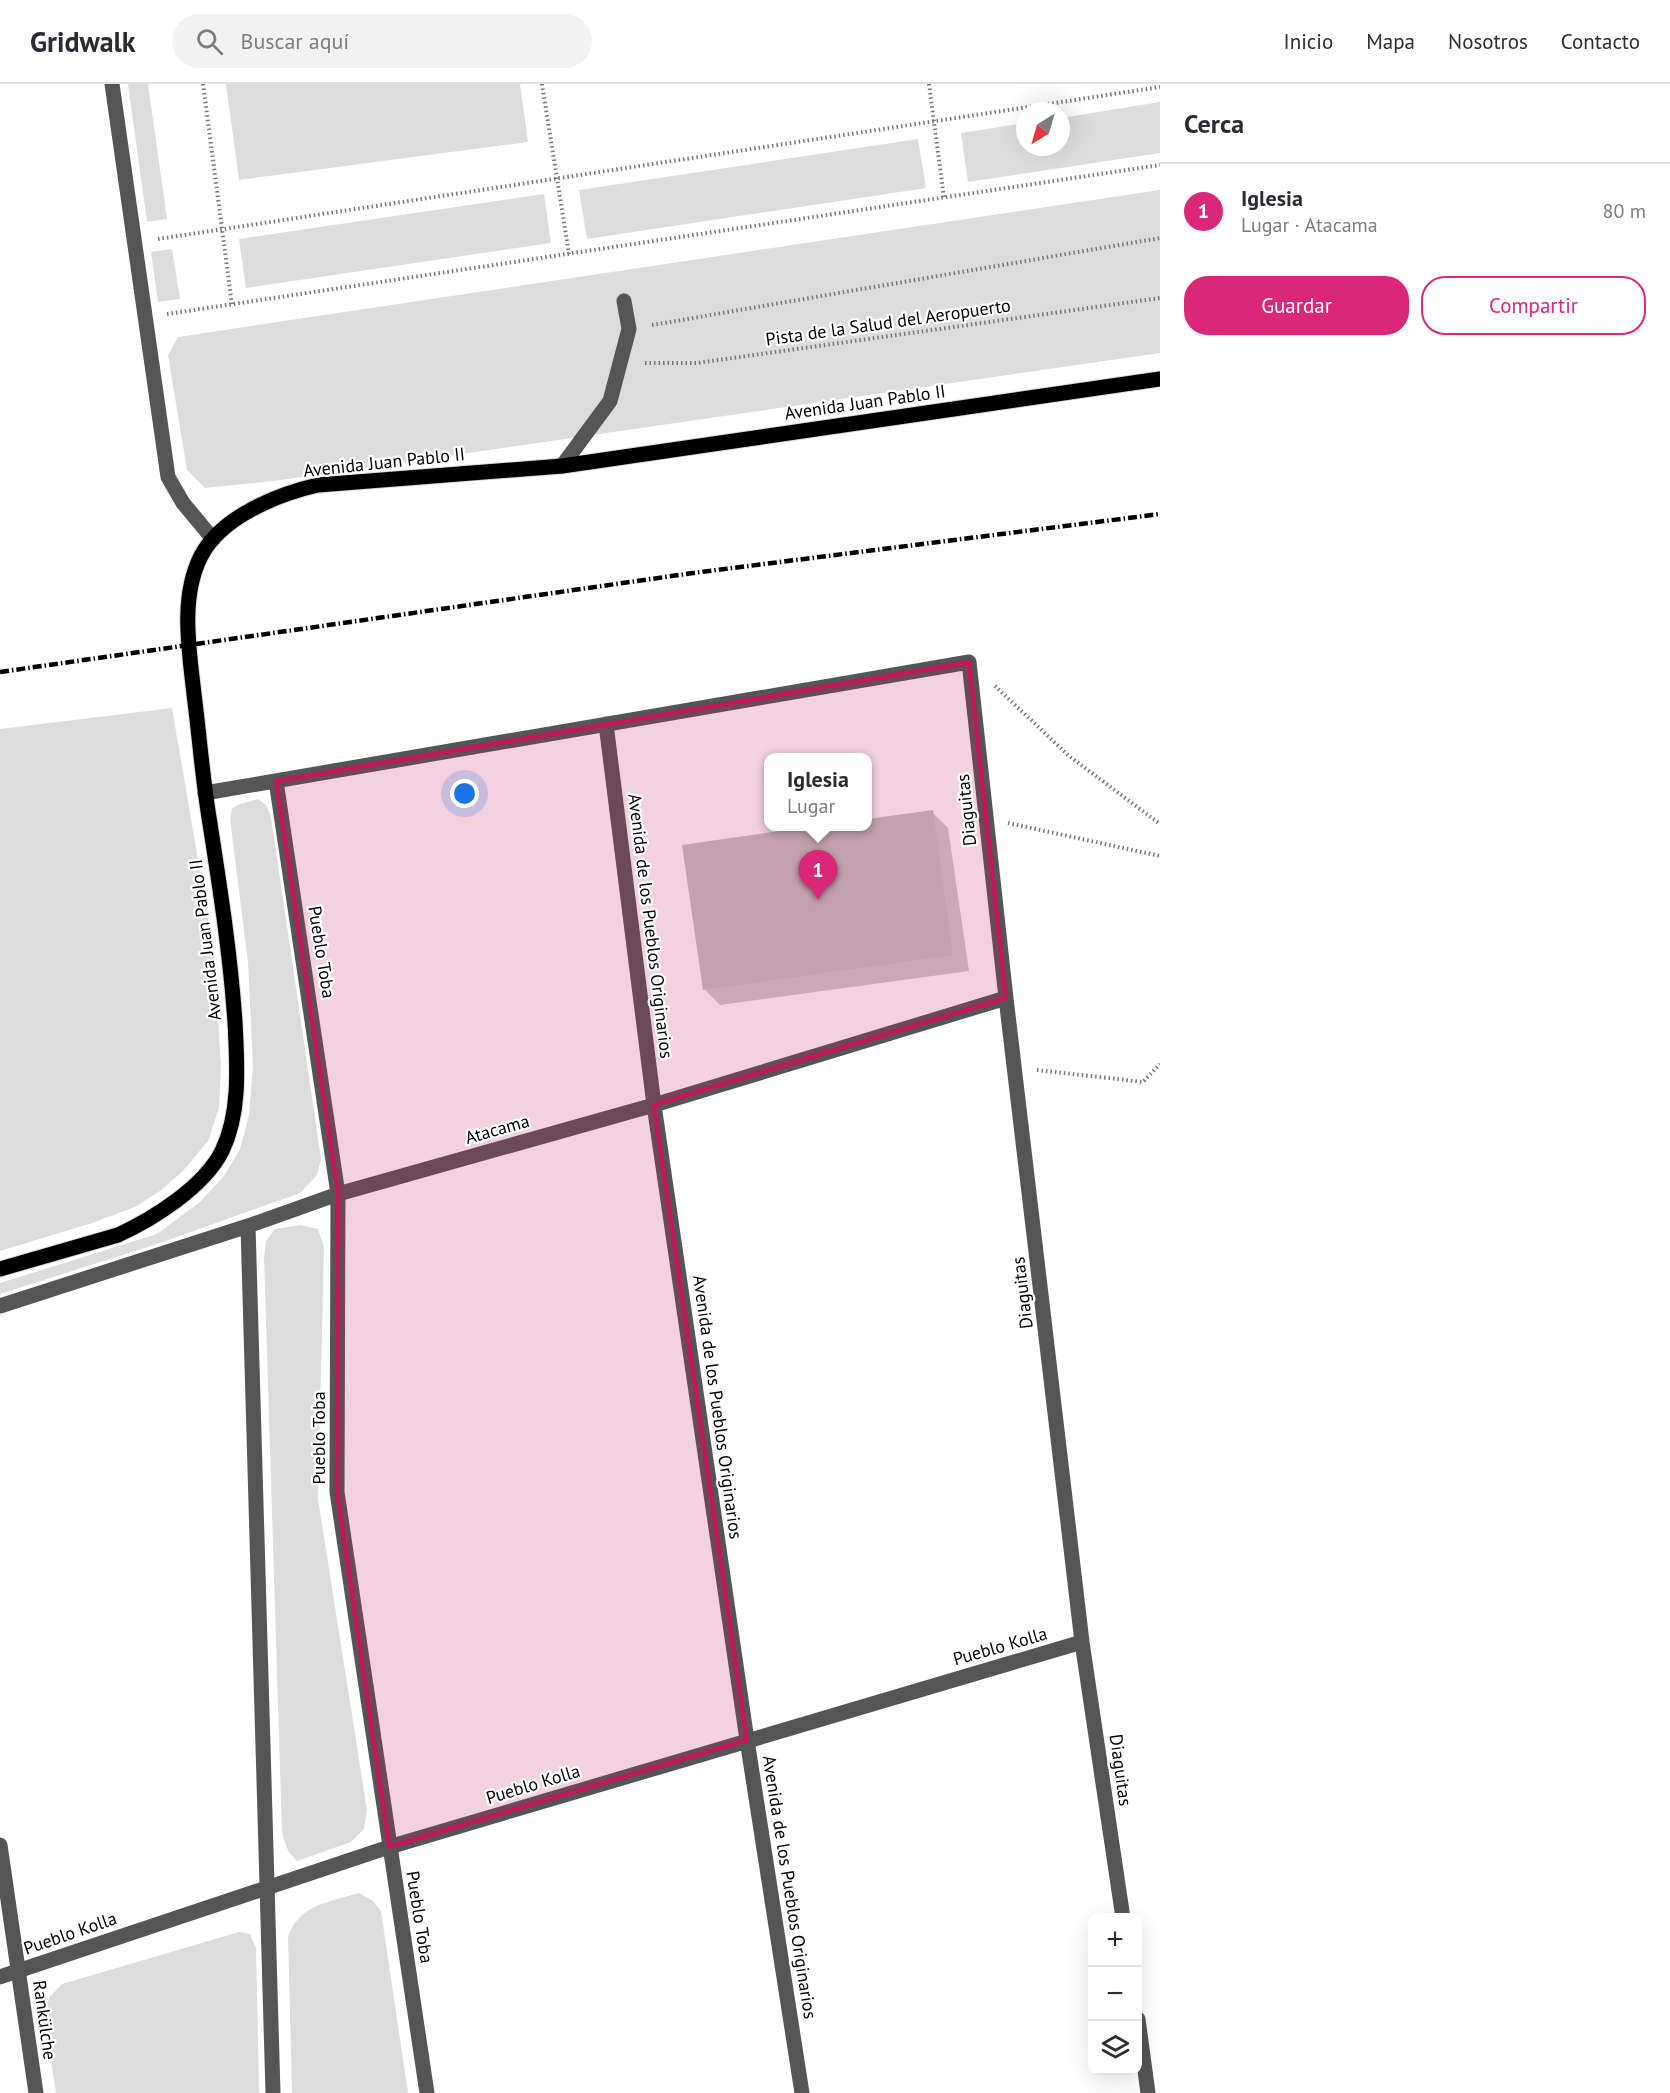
<!DOCTYPE html>
<html lang="es">
<head>
<meta charset="utf-8">
<style>
	:root { --surface:#fff; --page:#f2f2f3; --text:#2b2b33; --muted:#7c7c81; --line:#e1e1e2; --accent:#db2777 }
	body { margin:0; font-family:"PT Sans",sans-serif; background:var(--page); color:var(--text) }
	.controls { position:absolute; right:18px; bottom:18px; display:grid; overflow:hidden; border-radius:12px; box-shadow:0 6px 24px #0002 }
	.controls button { width:54px; height:54px; display:grid; place-items:center; padding:0; border:0; border-bottom:2px solid var(--line); background:var(--surface); color:var(--text); font:30px sans-serif }
	.compass { position:absolute; left:1016px; top:18px; width:54px; height:54px; border-radius:50%; background:var(--surface); box-shadow:0 6px 24px #0002; rotate:217deg }
	.you { position:absolute; left:465px; top:710px; width:21px; height:21px; margin:-15px; border:4px solid #fff; border-radius:50%; background:#1a73e8; box-shadow:0 0 0 9px #1a73e833 }
	.badge { display:grid; place-items:center; width:39px; height:39px; border-radius:50%; background:var(--accent); color:#fff; font-size:20px; font-weight:700 }
	.pin { position:absolute; translate:-50% -50px; filter:drop-shadow(0 2px 3px #0008) }
	.pin::after { content:''; position:absolute; top:32px; width:21px; height:18px; background:inherit; clip-path:polygon(0 0,100% 0,50% 100%) }
	.popup { position:absolute; left:764px; top:669px; width:108px; height:78px; box-sizing:border-box; display:grid; place-content:center; border-radius:12px; background:var(--surface); filter:drop-shadow(0 2px 4px #0005); font-size:20px; white-space:nowrap; color:var(--muted) }
	.popup b { font-size:22px; color:var(--text) }
	.popup::after { content:''; position:absolute; left:50%; top:100%; margin-left:-12px; border:12px solid transparent; border-top-color:var(--surface) }
	.list { margin:0; padding:0; list-style:none }
	h2 { display:flex; justify-content:space-between; align-items:center; height:78px; margin:0; padding:0 24px; font-size:26px }
	h2 small { font-size:20px; font-weight:400; color:var(--muted) }
	.list li { display:grid; grid-template-columns:39px 1fr auto; gap:18px; align-items:center; box-sizing:border-box; height:96px; padding:0 24px; border-top:2px solid var(--line) }
	.list b { display:block; font-size:22px; white-space:nowrap }
	.list p { margin:0; font-size:20px; white-space:nowrap; color:var(--muted) }
	.list em { font-size:20px; font-style:normal; color:var(--muted) }
	.actions { display:flex; gap:12px; padding:18px 24px }
	.actions a { flex:1; padding:14px 0; border:2px solid var(--accent); border-radius:24px; text-align:center; font-size:21px; color:var(--accent) }
	.actions .main { background:var(--accent); color:#fff }
	.icon { flex:none; width:33px; height:33px; fill:none; stroke:currentColor; stroke-width:2; stroke-linecap:round; stroke-linejoin:round }
	.map { position:relative; flex:none; width:1160px; height:2009px; overflow:hidden }
	header { display:flex; align-items:center; gap:36px; box-sizing:border-box; height:84px; padding:0 30px; background:var(--surface); border-bottom:2px solid var(--line) }
	header strong { font-size:28px }
	nav { display:flex; gap:33px; margin-inline-start:auto; font-size:21px }
	.search { width:420px; height:54px; background:var(--page); display:flex; align-items:center; gap:15px; box-sizing:border-box; padding:0 21px; border-radius:33px; color:var(--muted); font-size:22px }
	main { display:flex }
	aside { flex:1; background:var(--surface) }
	.map>svg:first-child { display:block }
</style>
</head>
<body>
<header>
<strong>Gridwalk</strong>
<div class="search"><svg class="icon" aria-label="search" viewBox="0 0 24 24"><circle cx="10" cy="10" r="6"/><path d="M15 15l6 6"/></svg>Buscar aquí</div>
<nav><a>Inicio</a><a>Mapa</a><a>Nosotros</a><a>Contacto</a></nav>
</header>
<main>
<div class="map">
<svg width="1160" height="2009" viewBox="0 0 1160 2009">
	<rect width="100%" height="100%" fill="#fff"/>
	<path fill="#dcdcdc" d="M128,0H148L167,135L147,138Z
		M226,0H520L528,58L239,96Z
		M1160,18V69L968,98L961,49L1025,39V63H1061V34Z
		M918,55L926,104L587,155L579,106Z
		M1160,106V269L274,397L205,404L187,386L168,271L178,253Z
		M544,110L551,159L246,204L239,155Z
		M172,165L180,215L158,218L151,168Z
		M172,624L214,869L221,982L219,1024L208,1057L182,1088L160,1107L135,1123L92,1139L0,1167V645Z
		M258,715L266,721L271,733L321,1075L317,1091L300,1109L160,1159L0,1210V1199L157,1150L200,1118L224,1092L240,1065L249,1031L253,982L248,878L230,735L232,724L240,720Z
		M300,1141L318,1145L324,1163L318,1415L367,1726L364,1745L351,1758L297,1777L288,1767L282,1749L264,1173L266,1157L275,1145Z
		M359,1809L373,1817L381,1827L408,2009H292L288,1853C299,1820 330,1818 359,1809Z
		M239,1848L250,1850L256,1864L259,2009H56L44,1929L50,1912L62,1900Z"/>
	<path fill="#0003" d="M932,728L948,744L969,887L720,921L704,905L868,742V737Z"/>
	<path fill="#c4c4c4" d="M933,726L953,871L703,906L682,761L815,742H868V735Z"/>
	<g fill="none" stroke-linecap="round" stroke-linejoin="round">
		<g stroke="#dbdbdb" stroke-width="17">
			<path id="major" d="M0,1185L118,1151C153,1135 204,1103 222,1067C241,1028 237,980 235,938C230,866 219,798 208,727C202,688 199,649 194,610C189,565 180,513 201,472C221,433 278,410 318,401L562,382L1160,295"/>
		</g>
		<path stroke="#777" stroke-width="4" stroke-dasharray="1.5 3" stroke-linecap="butt" d="M203,0L232,221
			M542,0L569,170
			M929,0L944,114
			M158,155L1160,3
			M167,230L1160,81
			M652,241L1160,154
			M645,279H697L1160,214
			M995,602L1069,672L1160,740
			M1008,739L1160,772
			M1037,986L1143,998L1160,980"/>
		<path stroke="#555" stroke-width="15" d="M112,0L168,393L183,419L213,455
			M562,382L610,317L629,245L624,217
			M606,640L654,1021L747,1656L802,2009
			M276,697L338,1110L337,1408L427,2009
			M205,709L969,578L1006,914L1082,1558L1123,1834
			M248,1142L273,2009
			M0,1222L248,1142L338,1110L654,1021L1006,914
			M0,1761L36,2009
			M0,1893L389,1763L1082,1558
			M1138,1935L1148,2009"/>
		<use href="#major" stroke="#000" stroke-width="15"/>
		<path stroke="#000" stroke-width="4.5" stroke-dasharray="9 3 1.5 3" stroke-linecap="butt" d="M0,588L693,489L1160,430"/>
	</g>
	<path fill="#c2185b" fill-opacity="0.2" stroke="#c2185b" stroke-width="4.5" stroke-linejoin="round" d="M969,578L1006,914L654,1021L747,1656L389,1763L337,1408L338,1110L276,697Z"/>
	<g text-anchor="middle" dominant-baseline="central" stroke-width="4.5" stroke-linejoin="round" paint-order="stroke">
		<g font-size="18" fill="#000" stroke="#fff">
			<text transform="translate(888 238) rotate(-8)">Pista de la Salud del Aeropuerto</text>
			<text transform="translate(865 318) rotate(-8)">Avenida Juan Pablo II</text>
			<text transform="translate(384 378) rotate(-6)">Avenida Juan Pablo II</text>
			<text transform="translate(966 726) rotate(-96)">Diaguitas</text>
			<text transform="translate(651 842) rotate(83)">Avenida de los Pueblos Originarios</text>
			<text transform="translate(205 856) rotate(-97)">Avenida Juan Pablo II</text>
			<text transform="translate(322 868) rotate(81)">Pueblo Toba</text>
			<text transform="translate(497 1045) rotate(-16)">Atacama</text>
			<text transform="translate(1022 1209) rotate(-97)">Diaguitas</text>
			<text transform="translate(718 1323) rotate(82)">Avenida de los Pueblos Originarios</text>
			<text transform="translate(318 1354) rotate(-90)">Pueblo Toba</text>
			<text transform="translate(1000 1562) rotate(-16)">Pueblo Kolla</text>
			<text transform="translate(1121 1686) rotate(82)">Diaguitas</text>
			<text transform="translate(533 1700) rotate(-17)">Pueblo Kolla</text>
			<text transform="translate(790 1803) rotate(81)">Avenida de los Pueblos Originarios</text>
			<text transform="translate(420 1833) rotate(81)">Pueblo Toba</text>
			<text transform="translate(70 1849) rotate(-19)">Pueblo Kolla</text>
			<text transform="translate(45 1936) rotate(82)">Rankülche</text>
		</g>
	</g>
</svg>
<div class="controls">
<button>+</button>
<button>−</button>
<button><svg class="icon" aria-label="layers" viewBox="0 0 24 24"><path d="M12 4l9 5-9 5-9-5zM3 14l9 5 9-5"/></svg></button>
</div>
<svg class="compass" viewBox="-18 -18 36 36"><path d="M0-13l5 13h-10z" fill="#e53935"/><path d="M0 13l5-13h-10z" fill="#7c7c81"/></svg>
<div class="you"></div>
<div class="pin badge" style="left:818px;top:816px">1</div>
<div class="popup"><b>Iglesia</b>Lugar</div>
</div>
<aside>
<h2>Cerca<small></small></h2>
<ul class="list">
<li><span class="badge">1</span><div><b>Iglesia</b><p>Lugar · Atacama</p></div><em>80 m</em></li>
</ul>
<div class="actions"><a class="main">Guardar</a><a>Compartir</a></div>
</aside>
</main>
</body>
</html>
